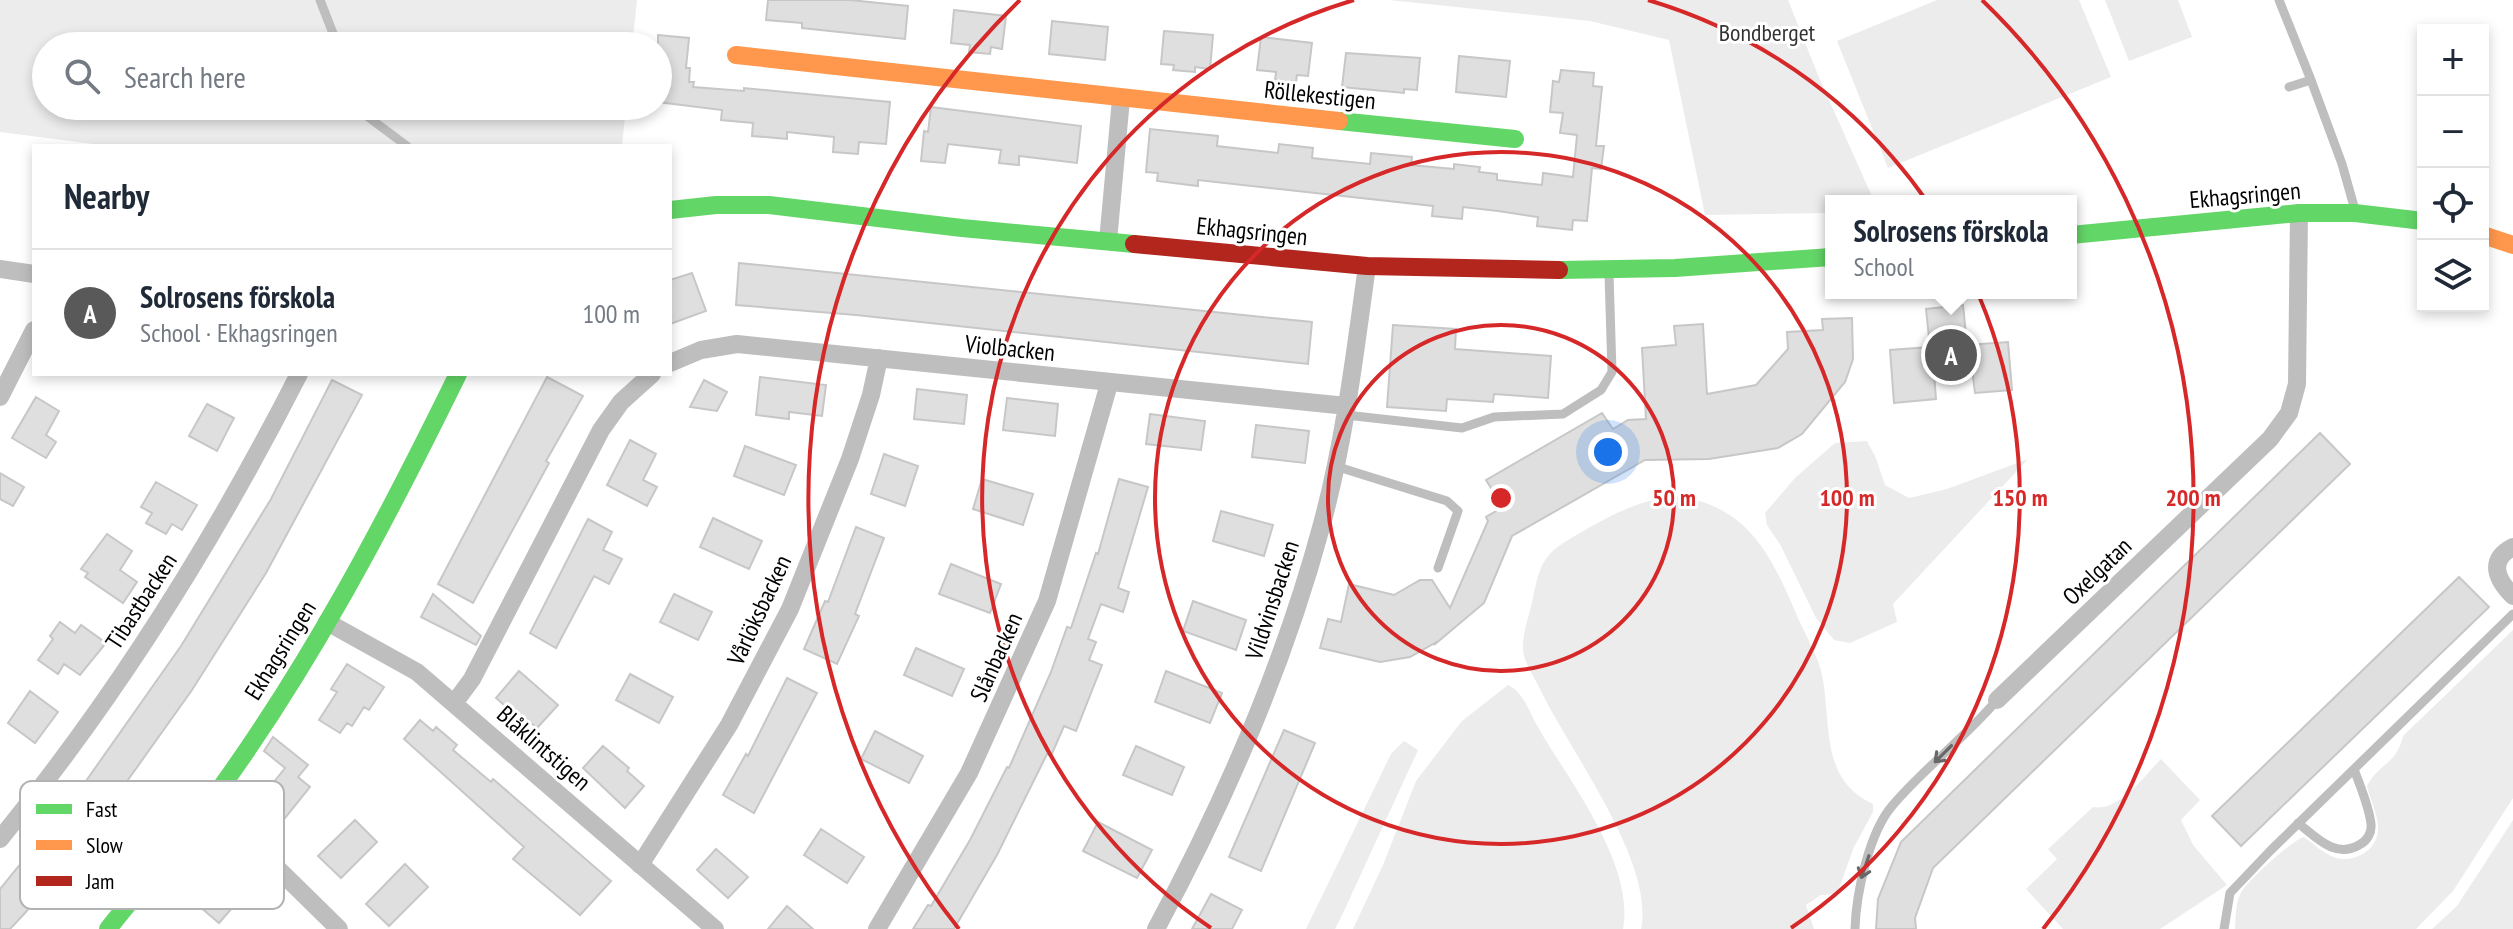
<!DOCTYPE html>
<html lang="en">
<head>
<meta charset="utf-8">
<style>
	:root { --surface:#fff; --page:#f6f6f7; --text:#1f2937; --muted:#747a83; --line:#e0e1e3; --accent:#595959 }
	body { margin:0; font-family:"PT Sans Narrow",sans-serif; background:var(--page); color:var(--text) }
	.controls { position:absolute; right:24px; top:24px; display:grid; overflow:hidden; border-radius:0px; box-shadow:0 4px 12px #0003 }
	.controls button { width:72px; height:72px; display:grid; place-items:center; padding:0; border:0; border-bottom:2px solid var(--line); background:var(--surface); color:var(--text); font:40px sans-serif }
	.you { position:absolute; left:1608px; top:452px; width:28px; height:28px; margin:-20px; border:6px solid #fff; border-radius:50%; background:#1a73e8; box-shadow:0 0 0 12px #1a73e833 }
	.badge { display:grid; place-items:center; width:52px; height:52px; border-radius:50%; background:var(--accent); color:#fff; font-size:26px; font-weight:700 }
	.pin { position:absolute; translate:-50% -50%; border:4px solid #fff; box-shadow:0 2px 8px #0006 }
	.popup { position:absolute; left:1825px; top:195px; width:252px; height:104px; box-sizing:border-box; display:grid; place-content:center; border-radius:0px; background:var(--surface); filter:drop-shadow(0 2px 6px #0005); font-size:26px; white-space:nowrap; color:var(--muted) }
	.popup b { font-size:30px; color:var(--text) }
	.popup::after { content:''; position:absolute; left:50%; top:100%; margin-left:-16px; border:16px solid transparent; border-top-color:var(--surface) }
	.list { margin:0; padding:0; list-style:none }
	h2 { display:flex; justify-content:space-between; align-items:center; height:104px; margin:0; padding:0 32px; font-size:34px }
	h2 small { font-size:26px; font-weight:400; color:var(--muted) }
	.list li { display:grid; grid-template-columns:52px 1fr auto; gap:24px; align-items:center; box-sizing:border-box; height:128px; padding:0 32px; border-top:2px solid var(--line) }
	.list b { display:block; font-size:30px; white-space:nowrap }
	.list p { margin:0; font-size:26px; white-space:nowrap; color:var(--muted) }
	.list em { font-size:26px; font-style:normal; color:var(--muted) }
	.icon { flex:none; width:44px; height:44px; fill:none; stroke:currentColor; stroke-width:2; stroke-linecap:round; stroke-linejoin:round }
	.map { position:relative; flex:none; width:2513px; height:929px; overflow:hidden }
	.search { position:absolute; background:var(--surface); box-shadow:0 4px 12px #0003; left:32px; top:32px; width:640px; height:88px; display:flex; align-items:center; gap:20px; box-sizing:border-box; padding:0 28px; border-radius:44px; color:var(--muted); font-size:30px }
	.panel { position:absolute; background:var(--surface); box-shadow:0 4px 12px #0003; left:32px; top:144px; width:640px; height:232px; border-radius:0px }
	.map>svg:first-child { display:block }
</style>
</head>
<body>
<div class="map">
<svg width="2513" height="929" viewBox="0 0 2513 929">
	<rect width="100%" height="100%" fill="#fff"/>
	<path fill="#ececec" d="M0,0H637L632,46H46V106H626L622,146H109L0,132Z
		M1389,0H1788L1818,75L1874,201H1831V213L1705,215L1669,40L1590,21Z
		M1937,0H2079L2111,77L1888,168L1837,41Z
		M2105,0H2178L2192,37L2129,61Z
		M1867,441L1876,458L1885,485L1909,498L1947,489L2028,459L1893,604L1897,622L1850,643L1834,640L1816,618L1781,546L1767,525L1765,513L1795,478L1835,443Z
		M1675,496C1749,505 1772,557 1798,618C1806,636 1818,656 1822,675C1832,723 1819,779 1873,804V812L1854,847L1837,894L1821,895L1806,905L1814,929H1641C1655,863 1570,751 1541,691C1535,678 1522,660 1523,646C1523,631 1530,613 1533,598C1541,559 1545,553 1580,533C1610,515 1640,500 1675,496Z
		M2513,630V798L2453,891L2416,929H2235C2236,917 2235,902 2242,891C2249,880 2292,840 2304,837C2314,844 2324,854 2336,858C2355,863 2377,850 2378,830C2379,817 2370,799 2367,786C2379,763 2397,764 2403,736Z
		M1508,685C1524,692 1530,714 1539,729C1570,782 1635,865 1623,929H1353L1383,865L1416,781L1462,721Z
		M1404,741L1418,750L1344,911L1335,929H1306L1391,754Z
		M2161,759L2200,800L2181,820L2193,845L2227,885L2160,929H2063L2026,889L2057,859L2048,849L2093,807C2119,812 2144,776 2161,759Z
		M2513,820V929H2432L2457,906Z"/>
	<path fill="#dfdfdf" stroke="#c7c7c7" stroke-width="2" d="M768,0H850L908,6L905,39L802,28V23L766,20Z
		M954,10L1006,16L1002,49L991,47L990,54L969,52L970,45L951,43Z
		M1052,21L1108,27L1105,60L1049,54Z
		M1164,31L1213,35L1210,69L1195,67V72L1173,70L1174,65L1161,64Z
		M658,35L689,38L686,68H690L689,82H694L693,87L744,91V88L890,102L886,144L859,142L858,154L833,152L834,137L787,132V139L752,136L753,123L721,120L722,110L658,102Z
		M1261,37L1312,43L1308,76L1297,75L1296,82L1275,80L1276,72L1257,70Z
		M1346,53L1420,58L1417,90L1404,89V93L1342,87Z
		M1459,56L1510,61L1506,97L1456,92Z
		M1561,70L1594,73L1593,86L1602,87L1596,146H1604L1601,169L1592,168L1587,221L1573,220L1572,230L1537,226L1538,217L1498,211L1463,207L1462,219L1432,216L1433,206L1198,180V186L1157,181L1158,173L1146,172L1150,129L1218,136L1217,146L1278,153L1279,144L1313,148L1312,158L1370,164L1371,153L1412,157L1411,165L1454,169V164L1480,167L1479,172L1497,174V180L1542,185L1543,173L1573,177L1577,135L1560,133L1563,113L1550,112L1553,81L1559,82Z
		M931,107L1081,126L1077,163L1019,156V165L999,163L1001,150L948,144L945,163L921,161L924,131L928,132Z
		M739,263L1312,322L1308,364L856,315L736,305Z
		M692,273L706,311L670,324V280Z
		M1963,305L1967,345L2008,342L2012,390L1975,393L1972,369L1934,373L1936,399L1894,403L1890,350L1930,347L1926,309Z
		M1852,318L1853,359L1845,382L1802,434L1778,448L1709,459L1645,460L1512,536L1484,603L1434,645L1435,643L1410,657L1380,662L1320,648L1328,619L1341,622L1349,584L1394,595L1420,580H1432L1450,608L1488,521L1486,517L1503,507L1486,480L1602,413L1613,429L1628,420L1646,419L1642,348L1676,345L1674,326L1703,324L1707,394L1756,385L1788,349L1787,332L1823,330L1822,319Z
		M1393,325L1456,329L1455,349L1551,356L1548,398L1494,394L1493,402L1447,399L1446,411L1387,407Z
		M547,377L583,396L546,461L549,463L473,603L438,584Z
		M760,377L826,385L822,416L789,412V419L756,415Z
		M332,380L362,395L266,573L192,690L98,822L25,913L10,929H0V889L74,798L181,646L271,499Z
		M704,380L727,392L717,411L690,407Z
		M917,389L967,395L964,424L914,419Z
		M36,397L59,411L46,435L56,442L46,458L12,438Z
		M1007,398L1058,404L1055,436L1003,430Z
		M207,404L234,418L217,451L189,436Z
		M1150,414L1205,421L1201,450L1146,444Z
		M1256,425L1309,431L1305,463L1252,457Z
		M2320,433L2350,464L1933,868L1915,918L1916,929H1876L1878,899L1901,842Z
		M630,440L656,454L643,480L657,487L647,506L607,485Z
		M745,446L796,465L784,495L734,476Z
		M884,454L918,466L905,506L871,494Z
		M0,473L24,487L13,506L0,499Z
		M982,479L1033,494L1023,525L973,509Z
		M1119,479L1148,487L1118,588L1129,592L1123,612L1101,604L1088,639L1096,642L1089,660L1102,665L1076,731L1064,726L1051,756L1047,754L997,855L954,929H913L928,905L931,906L970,840L1007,767L1009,768L1051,672L1067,627L1071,628L1096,553L1098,554Z
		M156,482L197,505L182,530L172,524L166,534L146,523L152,513L141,507Z
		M1221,511L1273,525L1264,556L1213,541Z
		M713,518L762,541L749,569L700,547Z
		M588,519L612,532L603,550L622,559L609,584L594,576L556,648L530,633Z
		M856,527L884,538L855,614L859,616L837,664L804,649L825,601L828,602Z
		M107,534L132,551L120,570L137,582L123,603L85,577L88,573L81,569Z
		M951,564L1001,584L990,613L939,594Z
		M2459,577L2489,607L2241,846L2212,816Z
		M433,594L481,636L476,645L421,617Z
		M674,594L712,612L698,640L660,622Z
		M1193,601L1246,620L1236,650L1183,631Z
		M60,622L75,633L81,625L106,643L80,675L64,664L58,674L38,660L53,639L50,636Z
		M916,648L964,669L952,696L904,675Z
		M347,664L384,687L369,710L364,707L352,726L347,723L340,733L319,720L337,692L331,689Z
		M519,671L558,705L537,728L524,717L521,720L496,698Z
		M1166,671L1222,693L1210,723L1155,702Z
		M630,674L673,697L659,723L616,700Z
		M787,678L817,693L754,813L723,795L746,754L748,756Z
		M30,691L58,712L35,743L8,723Z
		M420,720L433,731L436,727L457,745L453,750L491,782L493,779L611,881L580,915L513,859L524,847L404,739Z
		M1284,730L1315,743L1261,871L1229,857Z
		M875,731L923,756L909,783L861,759Z
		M273,737L308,765L298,777L310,787L285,818L261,798L285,768L264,751Z
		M603,746L629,768L627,771L644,786L625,808L583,768Z
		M1136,746L1184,767L1172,795L1123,775Z
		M355,820L377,842L341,878L318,856Z
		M1098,822L1152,850L1137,878L1083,851Z
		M821,829L864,857L847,883L804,855Z
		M716,849L748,877L728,898L697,870Z
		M405,864L428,887L389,926L366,904Z
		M220,872L245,893L219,923L194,902Z
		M1211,894L1242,910L1232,929H1192Z
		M787,906L813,929H768Z"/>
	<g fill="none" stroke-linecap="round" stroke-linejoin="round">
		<path stroke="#bebebe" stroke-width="9" d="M320,0L338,46
			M2279,0L2311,80
			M2289,87L2311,80L2342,164L2355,210
			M361,106L364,114L407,146
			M1346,415L1462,428L1494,417L1563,414L1601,390L1612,372L1609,274
			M1335,466L1447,501L1458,511L1438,568
			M2298,823C2316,837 2335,859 2359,845C2367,841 2372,833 2371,824C2369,806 2360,786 2354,769
			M1855,929C1856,894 1869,833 1892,806C1924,768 1965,738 1997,700
			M2224,929L2230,893L2271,850L2513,614"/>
		<path stroke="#bebebe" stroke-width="18" d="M1108,241L1121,99
			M0,269L34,274
			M670,363L701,350L737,344L1347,406
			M0,397L34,330
			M2513,547C2488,560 2496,579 2513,596
			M327,622L417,672L715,929
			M1997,700L2270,439L2289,413L2297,384L2299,213
			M455,702L472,679L601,430L621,402L652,374
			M210,802L339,929
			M0,839C117,696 215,539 299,374
			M640,865L729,725L790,609L850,459L871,395L879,358
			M877,929L969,773L1047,601L1109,384
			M1156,929C1225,801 1284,665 1322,524C1345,439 1355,352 1367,266"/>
		<path stroke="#63d668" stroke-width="18" d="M1339,121L1515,139
			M670,210L716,205H769L962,228L1134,244
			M2071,235L2299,213H2355L2423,221
			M1559,270L1675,268L1831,257
			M108,929C142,886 178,845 211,801C309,668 386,521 458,374"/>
		<path stroke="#ff974d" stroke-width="18" d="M736,55L1339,121
			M2483,235L2513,245"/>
		<path stroke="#b3261e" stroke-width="18" d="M1134,244L1367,266L1559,270"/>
	</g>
	<defs><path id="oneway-shaft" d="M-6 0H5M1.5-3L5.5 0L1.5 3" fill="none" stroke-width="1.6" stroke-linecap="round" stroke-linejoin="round" transform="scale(2)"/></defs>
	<g stroke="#686868">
		<use href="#oneway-shaft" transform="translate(1943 754) rotate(135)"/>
		<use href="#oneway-shaft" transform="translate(1865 867) rotate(109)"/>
	</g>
	<g fill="none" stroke="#d62828" stroke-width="4">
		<circle cx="1501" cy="498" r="173"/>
		<circle cx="1501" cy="498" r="346"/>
		<path d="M1211 928A519 519 0 0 1 1354 0M1648 0A519 519 0 0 1 1791 928"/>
		<path d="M959 929A692 692 0 0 1 1020 0M1982 0A692 692 0 0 1 2043 929"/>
	</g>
	<g text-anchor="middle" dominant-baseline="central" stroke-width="6" stroke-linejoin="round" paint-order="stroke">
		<g font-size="24" fill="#333" stroke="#fff">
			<text x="1767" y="32">Bondberget</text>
		</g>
		<g font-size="24" fill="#000" stroke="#fff">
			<text transform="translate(1320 95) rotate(6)">Röllekestigen</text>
			<text transform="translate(2245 195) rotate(-5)">Ekhagsringen</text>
			<text transform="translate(1252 231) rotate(6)">Ekhagsringen</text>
			<text transform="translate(1010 348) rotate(6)">Violbacken</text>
			<text transform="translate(2097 571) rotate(-44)">Oxelgatan</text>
			<text transform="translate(1272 600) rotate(-72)">Vildvinsbacken</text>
			<text transform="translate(141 601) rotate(-57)">Tibastbacken</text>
			<text transform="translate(759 610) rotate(-65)">Vårlöksbacken</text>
			<text transform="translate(280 650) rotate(-58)">Ekhagsringen</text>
			<text transform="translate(996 657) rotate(-66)">Slånbacken</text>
			<text transform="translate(544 748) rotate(41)">Blåklintstigen</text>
		</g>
	</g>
	<rect x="20" y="781" width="264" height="128" rx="12" fill="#fff" stroke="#b2b2b2" stroke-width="2"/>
	<rect x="36" y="804" width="36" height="10" fill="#63d668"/>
	<rect x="36" y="840" width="36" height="10" fill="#ff974d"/>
	<rect x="36" y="876" width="36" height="10" fill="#b3261e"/>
	<g font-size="22" fill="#000">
		<text x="86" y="817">Fast</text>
		<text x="86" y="853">Slow</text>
		<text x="86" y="889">Jam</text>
	</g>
	<circle cx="1501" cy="498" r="12" fill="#d62828" stroke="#fff" stroke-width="4"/>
	<g font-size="24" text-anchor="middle" font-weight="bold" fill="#d62828" stroke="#fff" stroke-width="6" stroke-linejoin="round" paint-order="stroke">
		<text x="1674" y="506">50 m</text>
		<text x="1847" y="506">100 m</text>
		<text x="2020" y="506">150 m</text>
		<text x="2193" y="506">200 m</text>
	</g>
</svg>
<div class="controls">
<button>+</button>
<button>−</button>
<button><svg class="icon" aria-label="locate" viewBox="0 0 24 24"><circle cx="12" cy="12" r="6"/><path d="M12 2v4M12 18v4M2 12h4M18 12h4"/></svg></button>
<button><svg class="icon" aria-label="layers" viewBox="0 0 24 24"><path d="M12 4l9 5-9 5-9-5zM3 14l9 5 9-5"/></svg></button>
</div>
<div class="you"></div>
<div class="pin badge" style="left:1951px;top:355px">A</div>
<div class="popup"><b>Solrosens förskola</b>School</div>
<div class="search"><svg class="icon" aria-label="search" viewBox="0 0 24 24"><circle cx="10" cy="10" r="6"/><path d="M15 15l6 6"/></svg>Search here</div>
<section class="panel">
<h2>Nearby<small></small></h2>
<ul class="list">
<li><span class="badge">A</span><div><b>Solrosens förskola</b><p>School · Ekhagsringen</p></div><em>100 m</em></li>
</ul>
</section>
</div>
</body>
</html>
